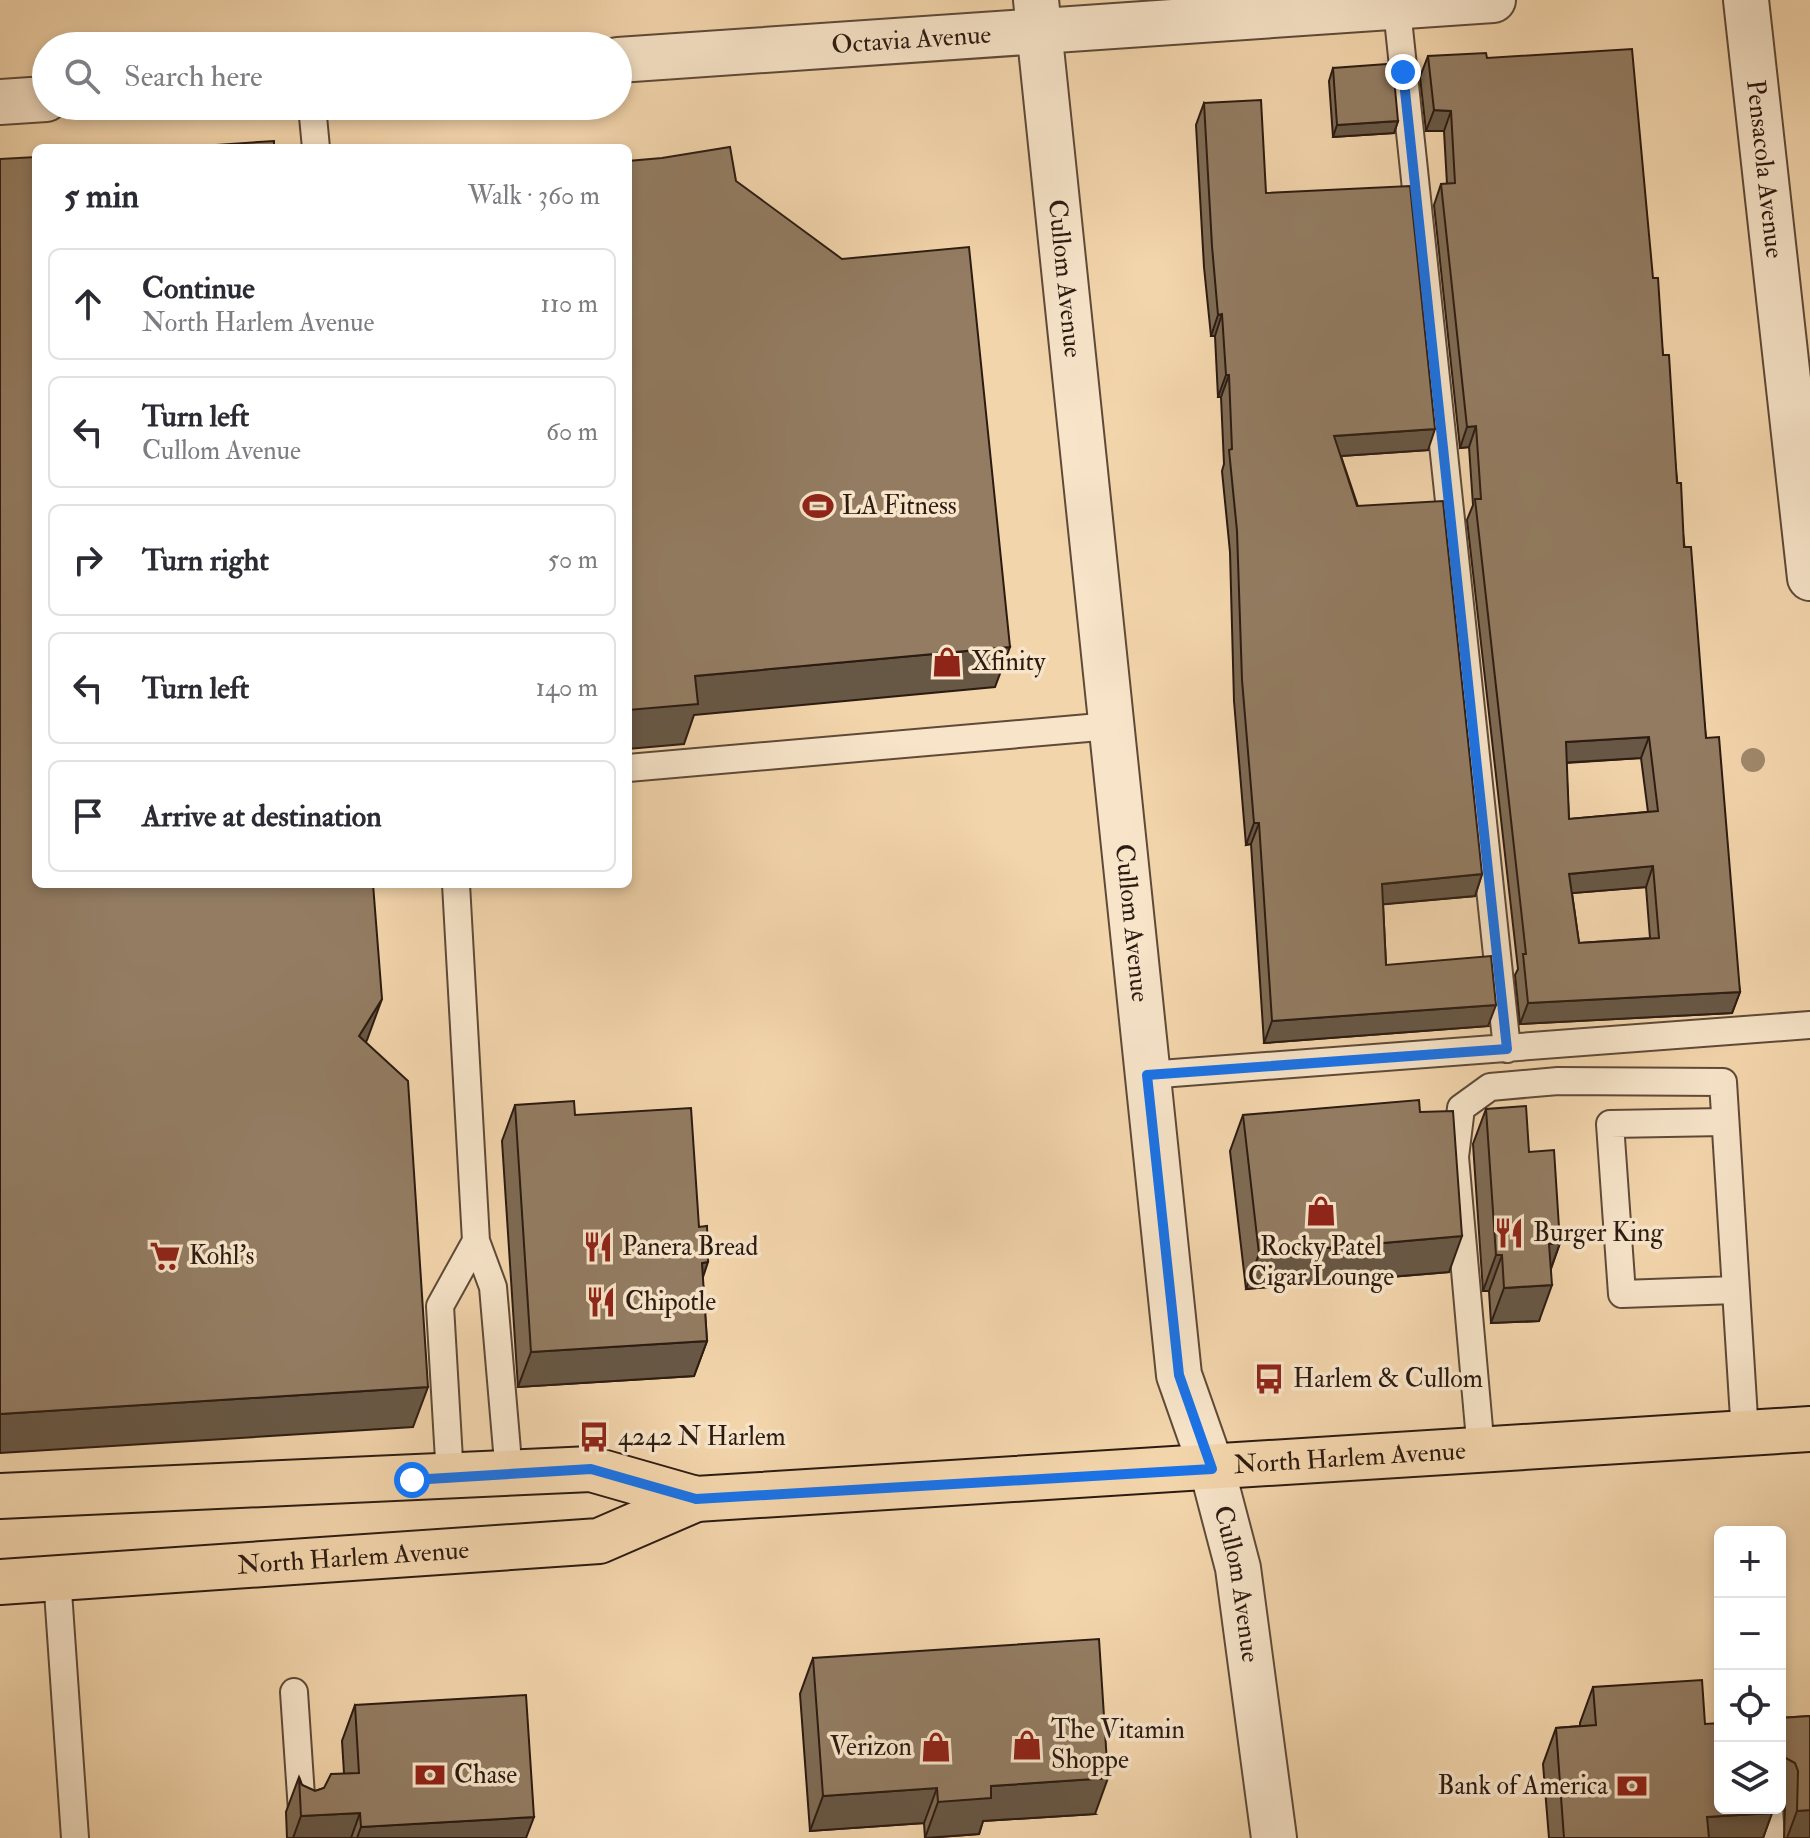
<!DOCTYPE html>
<html lang="en">
<head>
<meta charset="utf-8">
<style>
	:root { --surface:#fff; --page:#f2f2f3; --text:#2b2b33; --muted:#7c7c81; --line:#e1e1e2 }
	body { margin:0; font-family:"IM FELL Double Pica",serif; background:var(--page); color:var(--text) }
	.controls { position:absolute; right:24px; bottom:24px; display:grid; overflow:hidden; border-radius:12px; box-shadow:0 4px 12px #0003 }
	.controls button { width:72px; height:72px; display:grid; place-items:center; padding:0; border:0; border-bottom:2px solid var(--line); background:var(--surface); color:var(--text); font:40px sans-serif }
	.stop { position:absolute; width:24px; height:24px; margin:-18px; border:6px solid #1a73e8; border-radius:50%; background:#fff }
	.stop.end { background:#1a73e8; border-color:#fff; box-shadow:0 2px 8px #0008 }
	.list { margin:0; padding:0; list-style:none }
	h2 { display:flex; justify-content:space-between; align-items:center; height:104px; margin:0; padding:0 32px; font-size:34px }
	h2 small { font-size:26px; font-weight:400; color:var(--muted) }
	.list li { display:grid; grid-template-columns:52px 1fr auto; gap:24px; align-items:center; box-sizing:border-box; height:112px; margin:0 16px 16px; padding:0 16px; border:2px solid var(--line); border-radius:12px }
	.list b { display:block; font-size:30px; white-space:nowrap }
	.list p { margin:0; font-size:26px; white-space:nowrap; color:var(--muted) }
	.list em { font-size:26px; font-style:normal; color:var(--muted) }
	.icon { flex:none; width:44px; height:44px; fill:none; stroke:currentColor; stroke-width:2; stroke-linecap:round; stroke-linejoin:round }
	.map { position:relative; flex:none; width:1810px; height:1838px; overflow:hidden }
	.search { position:absolute; background:var(--surface); box-shadow:0 4px 12px #0003; left:32px; top:32px; width:600px; height:88px; display:flex; align-items:center; gap:20px; box-sizing:border-box; padding:0 28px; border-radius:44px; color:var(--muted); font-size:30px }
	.panel { position:absolute; background:var(--surface); box-shadow:0 4px 12px #0003; left:32px; top:144px; width:600px; height:744px; border-radius:12px }
	.map>svg:first-child { display:block }
</style>
</head>
<body>
<div class="map">
<svg width="1810" height="1838" viewBox="0 0 1810 1838">
	<rect width="100%" height="100%" fill="#f3d5ac"/>
	<filter id="stains"><feTurbulence type="fractalNoise" baseFrequency=".0025" numOctaves="4"/><feColorMatrix values="0 0 0 0 .2 0 0 0 0 .09 0 0 0 0 .02 0 0 0 .5 -.17"/></filter>
	<radialGradient id="worn" r=".72"><stop offset=".6" stop-color="#630" stop-opacity="0"/><stop offset="1" stop-color="#630" stop-opacity=".3"/></radialGradient>
	<g fill="none" stroke-linecap="round" stroke-linejoin="round">
		<g stroke="#5e4a38" stroke-width="30">
			<path id="lane" d="M1396,0L1507,1049
				M312,106L316,148
				M628,768L1111,726
				M456,884L476,1241L493,1287L509,1474
				M1147,1075L1810,1025
				M1724,1122L1610,1124L1622,1294L1735,1290
				M1481,1451L1455,1157L1461,1108L1490,1087L1558,1081L1723,1082L1745,1434
				M450,1477L440,1306L476,1241
				M57,1577L75,1838
				M294,1692L302,1811
				M1769,1808L1771,1838"/>
		</g>
		<g stroke="#5e4a38" stroke-width="48">
			<g id="street">
				<path id="s1" d="M1036,0L1179,1375L1212,1469L1238,1568L1274,1838"/>
				<path id="s2" d="M1746,0L1810,578"/>
				<path id="s3" d="M618,60L1493,0"/>
				<path d="M0,102L46,99"/>
			</g>
		</g>
		<g stroke="#2c1b12" stroke-width="48">
			<g id="primary">
				<path id="s4" d="M0,1496L591,1469L696,1499L1810,1429"/>
				<path id="s5" d="M0,1582L599,1541L696,1499"/>
			</g>
		</g>
		<use href="#lane" stroke="#f7e4c9" stroke-width="26"/>
		<use href="#street" stroke="#f7e4c9" stroke-width="44"/>
		<use href="#primary" stroke="#f3d5ac" stroke-width="44"/>
	</g>
	<circle fill="#a1886c" cx="1753" cy="760" r="12"/>
	<path fill="#7e6b54" stroke="#2c1b12" stroke-width="2" fill-rule="evenodd" d="M1428,56L1487,58L1653,278L1663,355L1706,738L1740,992L1732,1013L1520,1024L1515,975L1518,969L1467,520L1473,505L1469,447L1460,448L1434,205L1441,184H1447L1444,131H1426L1420,77ZM1641,758L1648,812L1569,819L1566,763ZM1646,887L1650,938L1579,943L1572,893Z
		M1333,68L1398,121L1394,133L1333,137L1329,81Z
		M1204,103L1266,193L1428,450L1341,456L1482,874L1475,896L1383,904L1386,965L1488,1026L1264,1043L1251,844L1246,845L1234,701L1230,552L1222,471L1224,464L1221,397H1218L1215,336H1211L1204,267L1196,125Z
		M515,1105L575,1115L699,1227L707,1341L694,1376L518,1387L502,1141Z
		M1486,1109L1529,1152L1560,1243L1551,1269L1539,1321L1491,1323L1489,1291H1483L1473,1144Z
		M1420,1112L1449,1272L1246,1289L1230,1151L1243,1115Z
		M813,1658L1095,1814L983,1821L979,1834L925,1838L924,1823L810,1831L800,1694Z
		M1593,1687L1705,1724L1772,1813L1763,1838H1549L1543,1764L1556,1728L1580,1726V1723Z
		M355,1705L526,1838H287L286,1812L299,1777L302,1785L315,1791L324,1788L344,1773L342,1741Z
		M1810,1716V1838H1784L1785,1806L1782,1798H1780V1718Z"/>
	<path fill="#675745" stroke="#2c1b12" stroke-width="2" d="M1434,110L1451,111L1444,131H1426Z
		M1398,121L1394,133L1333,137L1337,125Z
		M1222,314L1215,336H1211L1218,315Z
		M1226,375H1229L1221,397H1218Z
		M1476,426L1469,447L1460,448L1467,427Z
		M1435,429L1428,450L1327,457L1334,436Z
		M1010,647L995,687L694,715L684,744L628,749V710L695,676Z
		M1649,737L1641,758L1558,763L1566,742Z
		M1254,823H1259L1251,844L1246,845Z
		M1653,866L1646,887L1562,894L1569,874Z
		M1482,874L1475,896L1375,905L1382,884Z
		M1740,992L1732,1013L1520,1024L1528,1003Z
		M382,999L367,1040L345,1076L359,1036Z
		M1496,1005L1488,1026L1264,1043L1272,1021Z
		M1462,1236L1449,1272L1246,1289L1259,1254Z
		M1560,1243L1547,1279L1549,1244Z
		M1496,1255H1502L1489,1291H1483Z
		M708,1262L696,1298L702,1263Z
		M1552,1285L1539,1321L1491,1323L1504,1288Z
		M707,1341L694,1376L518,1387L531,1352Z
		M428,1387L413,1427L0,1453V1414Z
		M1108,1778L1095,1814L983,1821L979,1834L925,1838L938,1802L991,1786Z
		M937,1788L924,1823L810,1831L823,1796Z
		M1810,1810V1838H1787L1797,1811Z
		M360,1813L351,1838H293L301,1816Z
		M1772,1813L1763,1838H1700L1707,1817Z
		M534,1817L526,1838H357L361,1827Z"/>
	<path fill="#937c62" stroke="#2c1b12" stroke-width="2" fill-rule="evenodd" d="M1632,49L1653,278H1658L1663,355H1669L1677,483H1681L1684,547H1691L1706,738L1719,737L1740,992L1528,1003L1523,954H1526L1475,499H1481L1476,426L1467,427L1441,184L1455,183L1451,111L1434,110L1428,56L1486,53L1487,58ZM1649,737L1658,811L1569,819L1566,742ZM1653,866L1659,938L1579,943L1569,874Z
		M1387,64L1393,67L1398,121L1337,125L1333,68Z
		M1261,100L1266,193L1410,186L1435,429L1334,436L1357,506L1443,501L1482,874L1382,884L1386,965L1491,956L1496,1005L1272,1021L1259,823H1254L1242,680L1237,531L1229,450L1232,449L1229,375H1226L1222,314L1218,315L1212,246L1204,103Z
		M274,141V148H172Z
		M730,147L736,181L842,259L969,247L1010,647L695,676L698,704L628,710V161L662,158Z
		M36,157V884H373L382,999L359,1036L408,1081L428,1387L0,1414V159Z
		M1419,1100L1420,1112L1453,1111L1462,1236L1259,1254L1243,1115Z
		M574,1101L575,1115L691,1108L699,1227L707,1226L708,1262L702,1263L707,1341L531,1352L515,1105Z
		M1526,1106L1529,1152L1554,1150L1560,1243L1549,1244L1552,1285L1504,1288L1502,1255H1496L1486,1109Z
		M1099,1639L1108,1778L991,1786V1798L938,1802L937,1788L823,1796L813,1658Z
		M1702,1680L1705,1724L1720,1723V1808H1771L1772,1813L1707,1817L1709,1838H1564L1556,1728L1596,1725L1593,1687Z
		M526,1695L534,1817L361,1827L360,1813L301,1816L299,1777L302,1785L315,1791L324,1788L331,1774L359,1773L355,1705Z
		M1810,1716V1810L1797,1811L1798,1771L1795,1763L1782,1756L1780,1757V1718Z"/>
	<g fill="none" stroke-linecap="round" stroke-linejoin="round">
		<path stroke="#1a73e8" stroke-width="10" d="M412,1480L591,1469L696,1499L1212,1469L1179,1375L1147,1075L1507,1049L1403,72"/>
	</g>
	<defs>
		<g id="stadium-bare" transform="scale(2.4)"><path d="M0-5a6.5 5 0 1 0 0 10a6.5 5 0 1 0 0-10ZM-3.5-1.8h7v3.6h-7Z" fill="#8f2418" stroke="#f7e4c9" stroke-width="2.5" paint-order="stroke"/></g>
		<g id="shop-bare" transform="scale(2.4)"><path d="M-5-2.5h2.3a2.7 3.5 0 0 1 5.4 0H5L5.5 6h-11ZM-1.5-2.5h3a1.5 2.3 0 0 0-3 0Z" fill="#8f2418" stroke="#f7e4c9" stroke-width="2.5" paint-order="stroke"/></g>
		<g id="restaurant-bare" transform="scale(2.4)"><path d="M-5-6h1v4h1v-4h1v4h1v-4h1v5L-1.5 .5V6h-2V.5L-5-1ZM5-6V6H3V1.5H1.5Q1.5-4 5-6Z" fill="#8f2418" stroke="#f7e4c9" stroke-width="2.5" paint-order="stroke"/></g>
		<g id="supermarket-bare" transform="scale(2.4)"><path d="M-6-5.5h2.5l.6 2H6L4.5 2H-2.5L-4.4-4H-6ZM-1.5 3.2a1.3 1.3 0 1 0 .1 0ZM3 3.2a1.3 1.3 0 1 0 .1 0Z" fill="#8f2418" stroke="#f7e4c9" stroke-width="2.5" paint-order="stroke"/></g>
		<g id="bus-bare" transform="scale(2.4)"><path d="M-5-6H5V4H4V6H2V4H-2V6H-4V4H-5ZM-3.5-4V0h7V-4ZM-3.5 1.2v1.5H-2V1.2ZM2 1.2v1.5H3.5V1.2Z" fill="#8f2418" stroke="#f7e4c9" stroke-width="2.5" paint-order="stroke"/></g>
		<g id="bank-bare" transform="scale(2.4)"><path d="M-6-4H6V4H-6ZM0-2.3a2.3 2.3 0 1 0 0 4.6a2.3 2.3 0 1 0 0-4.6Z" fill="#8f2418" stroke="#f7e4c9" stroke-width="2.5" paint-order="stroke"/></g>
	</defs>
	<g fill-rule="evenodd">
		<use href="#stadium-bare" x="818" y="506"/>
		<use href="#shop-bare" x="947" y="662"/>
		<use href="#shop-bare" x="1321" y="1211"/>
		<use href="#restaurant-bare" x="1509" y="1233"/>
		<use href="#restaurant-bare" x="598" y="1247"/>
		<use href="#supermarket-bare" x="165" y="1256"/>
		<use href="#restaurant-bare" x="601" y="1302"/>
		<use href="#bus-bare" x="1269" y="1379"/>
		<use href="#bus-bare" x="594" y="1437"/>
		<use href="#shop-bare" x="1027" y="1745"/>
		<use href="#shop-bare" x="936" y="1747"/>
		<use href="#bank-bare" x="430" y="1775"/>
		<use href="#bank-bare" x="1632" y="1786"/>
	</g>
	<g text-anchor="middle" dominant-baseline="central" stroke-width="7" stroke-linejoin="round" paint-order="stroke">
		<g font-size="26" fill="#2c1b12" stroke="#f7e4c9">
			<text stroke="none"><textPath href="#s3" startOffset="294">Octavia Avenue</textPath></text>
			<text stroke="none"><textPath href="#s2" startOffset="170">Pensacola Avenue</textPath></text>
			<text stroke="none"><textPath href="#s1" startOffset="280">Cullom Avenue</textPath></text>
			<text stroke="none"><textPath href="#s1" startOffset="928">Cullom Avenue</textPath></text>
			<text stroke="none"><textPath href="#s4" startOffset="1356">North Harlem Avenue</textPath></text>
			<text stroke="none"><textPath href="#s5" startOffset="354">North Harlem Avenue</textPath></text>
			<text stroke="none"><textPath href="#s1" startOffset="1600">Cullom Avenue</textPath></text>
		</g>
		<g font-size="26" fill="#2c1b12" stroke="#f7e4c9" text-anchor="start">
			<text x="842" y="506">LA Fitness</text>
			<text x="971" y="662">Xfinity</text>
			<text x="1533" y="1233">Burger King</text>
			<text x="622" y="1247">Panera Bread</text>
			<text x="1321" y="1247" text-anchor="middle">Rocky Patel<tspan x="1321" dy="30">Cigar Lounge</tspan></text>
			<text x="189" y="1256">Kohl's</text>
			<text x="625" y="1302">Chipotle</text>
			<text x="1293" y="1379">Harlem &amp; Cullom</text>
			<text x="618" y="1437">4242 N Harlem</text>
			<text x="1051" y="1730">The Vitamin<tspan x="1051" dy="30">Shoppe</tspan></text>
			<text x="912" y="1747" text-anchor="end">Verizon</text>
			<text x="454" y="1775">Chase</text>
			<text x="1608" y="1786" text-anchor="end">Bank of America</text>
		</g>
	</g>
	<rect width="100%" height="100%" filter="url(#stains)"/>
	<rect width="100%" height="100%" fill="url(#worn)"/>
</svg>
<div class="controls">
<button>+</button>
<button>−</button>
<button><svg class="icon" aria-label="locate" viewBox="0 0 24 24"><circle cx="12" cy="12" r="6"/><path d="M12 2v4M12 18v4M2 12h4M18 12h4"/></svg></button>
<button><svg class="icon" aria-label="layers" viewBox="0 0 24 24"><path d="M12 4l9 5-9 5-9-5zM3 14l9 5 9-5"/></svg></button>
</div>
<div class="stop" style="left:412px;top:1480px"></div>
<div class="stop end" style="left:1403px;top:72px"></div>
<div class="search"><svg class="icon" aria-label="search" viewBox="0 0 24 24"><circle cx="10" cy="10" r="6"/><path d="M15 15l6 6"/></svg>Search here</div>
<section class="panel">
<h2>5 min<small>Walk · 360 m</small></h2>
<ul class="list">
<li><svg class="icon" aria-label="ahead" viewBox="0 0 24 24"><path d="M12 20V5M6 11l6-6 6 6"/></svg><div><b>Continue</b><p>North Harlem Avenue</p></div><em>110 m</em></li>
<li><svg class="icon" aria-label="left" viewBox="0 0 24 24"><path d="M17 20v-9H6M10 6l-5 5 5 5"/></svg><div><b>Turn left</b><p>Cullom Avenue</p></div><em>60 m</em></li>
<li><svg class="icon" aria-label="right" viewBox="0 0 24 24"><path d="M7 20v-9h11M14 6l5 5-5 5"/></svg><div><b>Turn right</b></div><em>50 m</em></li>
<li><svg class="icon" aria-label="left" viewBox="0 0 24 24"><path d="M17 20v-9H6M10 6l-5 5 5 5"/></svg><div><b>Turn left</b></div><em>140 m</em></li>
<li><svg class="icon" aria-label="arrive" viewBox="0 0 24 24"><path d="M6 21V4h12l-3 4 3 4H6"/></svg><div><b>Arrive at destination</b></div></li>
</ul>
</section>
</div>
</body>
</html>
